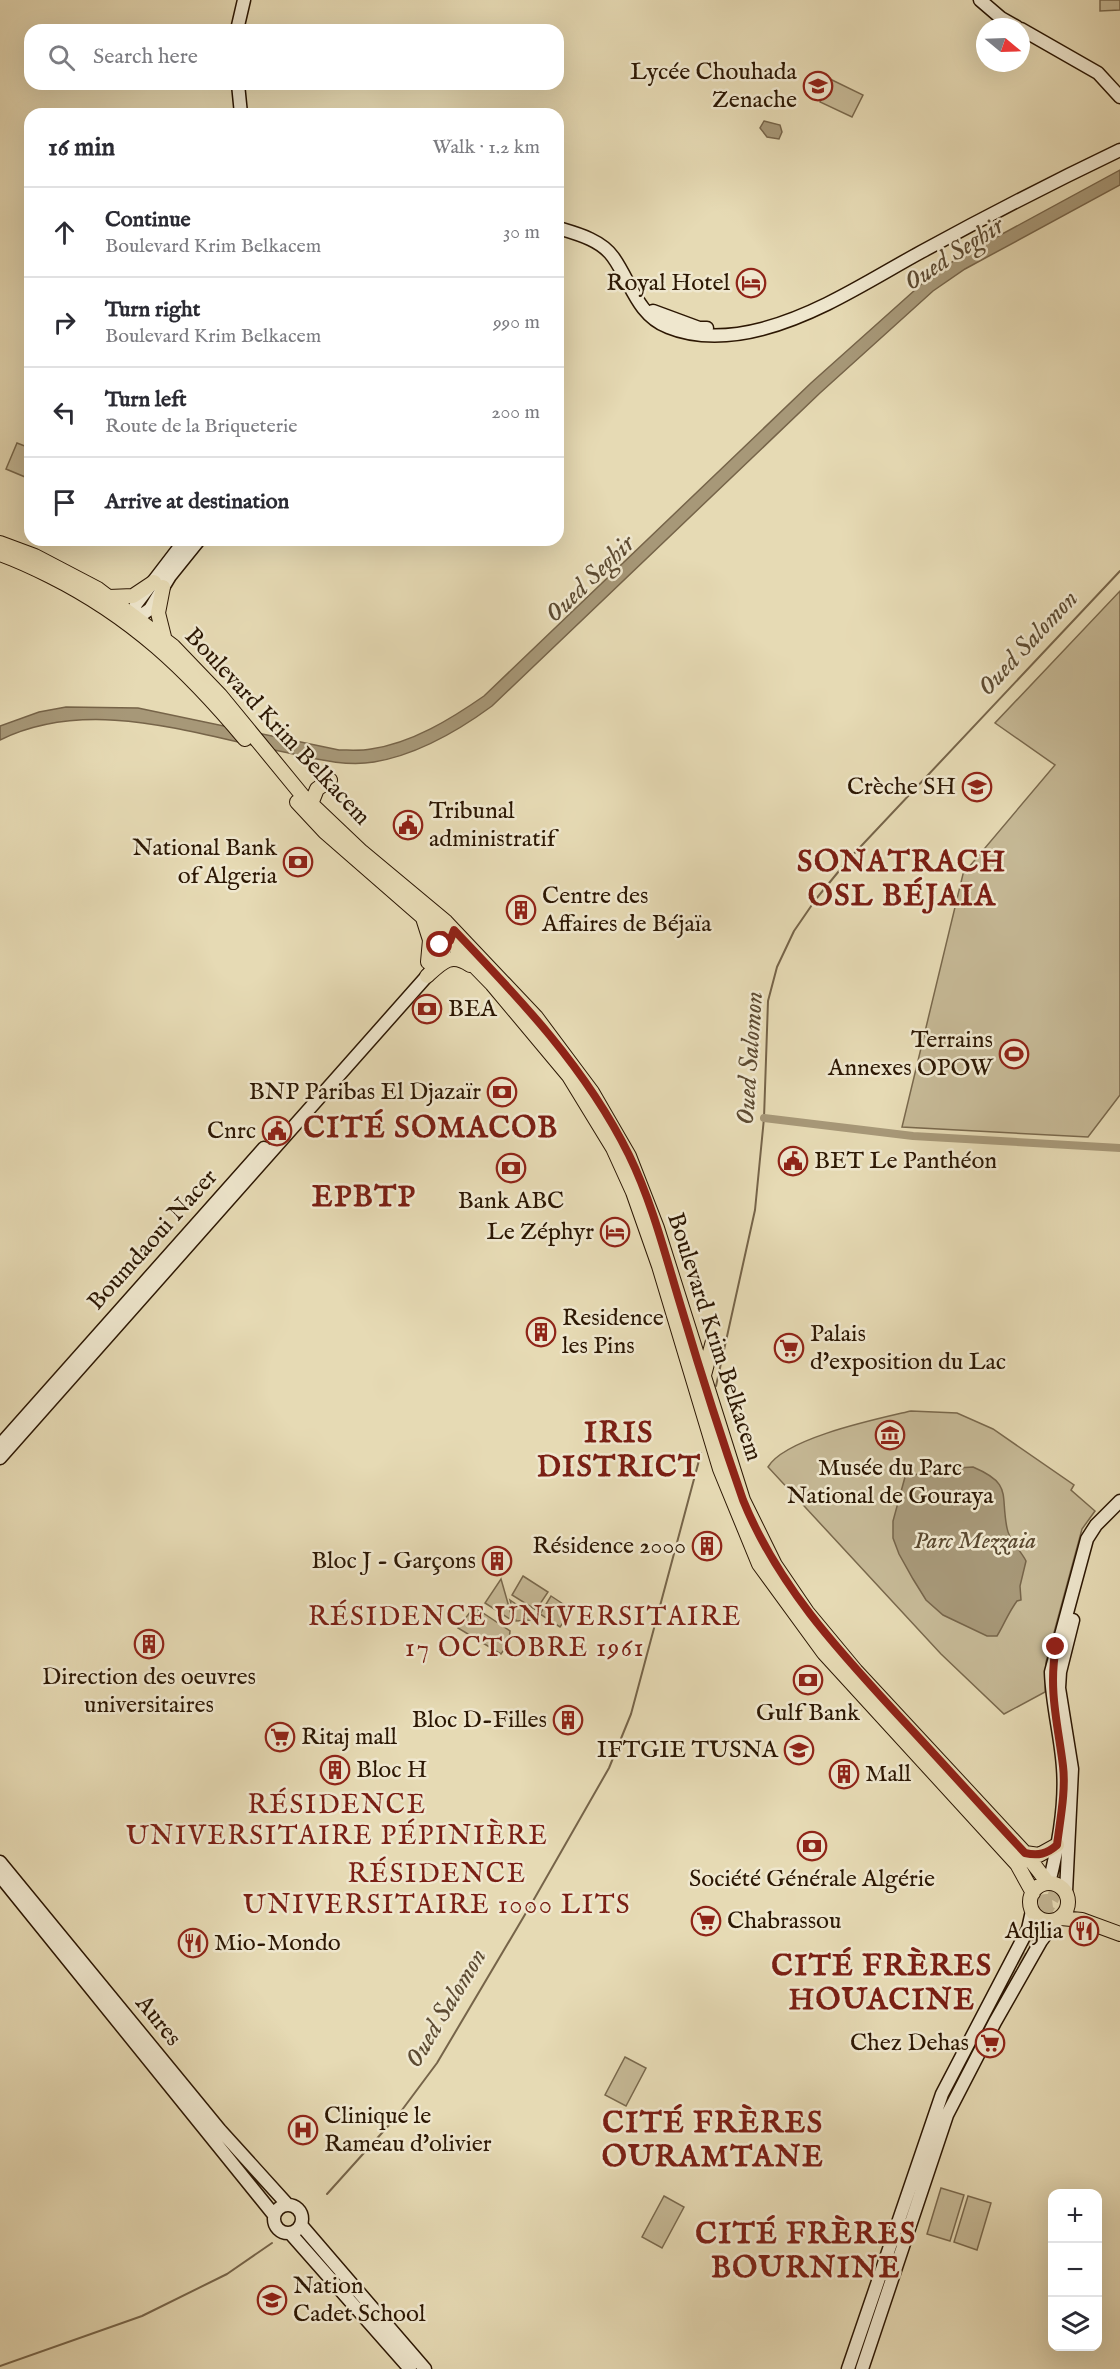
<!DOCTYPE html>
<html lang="en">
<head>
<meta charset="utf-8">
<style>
	:root { --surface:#fff; --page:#f7f7f7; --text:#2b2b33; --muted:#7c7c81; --line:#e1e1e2 }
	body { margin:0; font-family:"IM FELL English",serif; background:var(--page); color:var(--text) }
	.controls { position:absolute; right:18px; bottom:18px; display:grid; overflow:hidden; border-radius:12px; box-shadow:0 6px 24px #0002 }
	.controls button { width:54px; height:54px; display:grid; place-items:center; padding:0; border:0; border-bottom:2px solid var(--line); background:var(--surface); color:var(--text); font:30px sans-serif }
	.compass { position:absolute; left:976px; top:18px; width:54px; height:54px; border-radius:50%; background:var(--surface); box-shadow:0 6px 24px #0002; rotate:109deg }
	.stop { position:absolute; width:18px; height:18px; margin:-14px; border:4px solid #8f2418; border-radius:50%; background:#fff }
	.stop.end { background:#8f2418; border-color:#fff; box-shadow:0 2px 6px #0008 }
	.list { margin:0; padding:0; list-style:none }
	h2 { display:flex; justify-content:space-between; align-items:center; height:78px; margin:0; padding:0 24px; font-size:26px }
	h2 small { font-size:20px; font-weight:400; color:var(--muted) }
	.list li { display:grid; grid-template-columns:39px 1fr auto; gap:18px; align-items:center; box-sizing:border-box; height:90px; padding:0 24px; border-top:2px solid var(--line) }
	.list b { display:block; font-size:22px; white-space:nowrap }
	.list p { margin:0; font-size:20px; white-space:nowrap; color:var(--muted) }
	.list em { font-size:20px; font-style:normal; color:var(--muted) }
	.icon { flex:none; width:33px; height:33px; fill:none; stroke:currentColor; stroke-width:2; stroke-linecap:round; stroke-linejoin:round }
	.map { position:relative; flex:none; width:1120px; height:2369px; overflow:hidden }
	.search { position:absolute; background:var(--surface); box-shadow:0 6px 24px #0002; left:24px; top:24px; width:540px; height:66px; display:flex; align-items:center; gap:15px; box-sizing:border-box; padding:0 21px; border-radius:18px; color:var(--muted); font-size:22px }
	.panel { position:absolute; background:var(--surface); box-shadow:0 6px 24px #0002; left:24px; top:108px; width:540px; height:438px; border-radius:18px }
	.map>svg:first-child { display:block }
</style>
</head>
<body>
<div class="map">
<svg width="1120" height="2369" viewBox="0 0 1120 2369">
	<rect width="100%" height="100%" fill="#e6dab4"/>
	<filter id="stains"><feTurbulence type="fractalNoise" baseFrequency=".00333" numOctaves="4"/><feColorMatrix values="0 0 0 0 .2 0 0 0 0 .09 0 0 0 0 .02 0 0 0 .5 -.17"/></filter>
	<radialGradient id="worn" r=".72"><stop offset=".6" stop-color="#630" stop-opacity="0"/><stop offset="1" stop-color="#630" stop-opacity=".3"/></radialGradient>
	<path fill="#c6b996" stroke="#79684c" stroke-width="1.5" d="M1100,0H1120V10L1100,11Z
		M830,79L863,95L852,117L820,102Z
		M17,443L30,448V479L6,469Z
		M1120,591V1095L1088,1137L902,1127L963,874L1055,765L995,723Z
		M911,1411L957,1413L993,1429L1074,1485L1071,1490L1095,1511L1082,1529L1046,1662L1045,1692L1004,1714L941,1654L768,1467C785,1438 877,1419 911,1411Z
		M523,1576L548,1592L536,1610L512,1595Z
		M501,1579L513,1621L485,1603Z
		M551,1596L572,1610L560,1627L540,1614Z
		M510,1600L535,1617L532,1620L516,1621Z
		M474,1607L510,1631L509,1642L501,1654L458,1628Z
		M625,2057L646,2068L626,2106L605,2095Z
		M941,2188L964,2195L950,2241L927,2234Z
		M664,2196L684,2207L662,2248L642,2237Z
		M968,2196L991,2203L977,2250L954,2242Z"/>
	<path fill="#a79878" stroke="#766449" stroke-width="1.5" d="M764,121L780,125L782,132L779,139L767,137L760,128Z
		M1120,170V185L965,269L933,291L820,393L492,706C458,731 416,755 374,762C344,767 313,758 284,752C192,734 90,696 0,740V726L39,712L66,707L138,708L339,750C349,750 361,751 371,749C412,743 451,719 484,696L811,383L925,281L958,258Z
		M973,1467C1013,1484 1000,1494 1007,1528C1009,1541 1020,1549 1026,1561L1020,1586L1021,1600L1017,1601C1008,1613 1004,1625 997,1636H987L943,1615L926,1600L913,1579L899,1554L893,1538V1521L905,1477L941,1469Z"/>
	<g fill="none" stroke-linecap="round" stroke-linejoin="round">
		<path stroke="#766449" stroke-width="2" d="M716,1386L755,1210L764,1118L768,1001L777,967L794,931L816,899L848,860L1120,571
			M327,2194L399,2114L437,2063L533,1901L609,1768L631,1714L701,1453
			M0,2366L142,2316L227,2274L272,2243"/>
		<path stroke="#a79878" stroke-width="8" d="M764,1118L913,1136L1120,1148"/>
		<path stroke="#c1b391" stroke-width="12" stroke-dasharray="12 6" stroke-linecap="butt" d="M1044,1916L1053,1899L1064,1852"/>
		<path stroke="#c1b391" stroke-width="14" stroke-dasharray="14 7" stroke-linecap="butt" d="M1001,2003L1046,1908L1044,1891L1030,1869"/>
		<g stroke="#2c1703" stroke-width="15">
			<path id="secondary" d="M980,0L1001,18L1017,27
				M1021,29L1098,73L1120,97
				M237,30L244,0
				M238,84L241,114
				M558,228C578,234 601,240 613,257C631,282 637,315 668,327C697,339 732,337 762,329C819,314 870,280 921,252C987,216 1053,182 1120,150
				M653,311L699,328H707
				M131,623L150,609L170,576L199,540
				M131,623L136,604L185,540
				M0,1445L264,1148
				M0,1458L427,976L439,961L453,933
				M0,1862L220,2130L287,2204
				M0,1876L274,2215
				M1049,1883C1058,1847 1066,1805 1063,1768C1061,1736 1052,1705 1051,1672L1087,1539L1096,1525L1120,1501
				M1066,1892L1072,1769L1059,1688L1060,1672L1073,1620
				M274 2219a14 14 0 1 1 28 0a14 14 0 1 1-28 0Z
				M301,2225L425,2369
				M290,2233L410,2369
				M848,2369L942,2094L1028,1929L1032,1911
				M862,2369L947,2115L995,2022L1041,1941L1057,1920"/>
		</g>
		<g stroke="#2c1703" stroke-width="16">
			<path id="primary" d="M0,543L35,556L98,589L173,646L220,695L302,795L362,852L446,922L536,1017L592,1092L629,1156L657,1228L743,1500L775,1565L807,1612L856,1671L1025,1853L1048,1883
				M0,554C17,560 34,568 50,576C132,617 187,670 245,739
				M163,587L158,613L164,637
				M109,597L133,596L154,582
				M297,802L325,832L450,941L492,984L569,1076L613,1148L633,1192L659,1266L720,1469L759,1564L824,1653L1017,1864L1033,1893
				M311,804L317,789L330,780
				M423,918L430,940L428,962
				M427,976C442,962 451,952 470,965
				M703,1379L713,1341
				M1025,1853L1039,1855L1057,1845
				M1030 1902a19 19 0 1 1 38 0a19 19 0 1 1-38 0Z
				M1061,1918L1082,1920L1120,1934"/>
		</g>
		<use href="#secondary" stroke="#efe7ce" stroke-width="12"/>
		<use href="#primary" stroke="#e6dab4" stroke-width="14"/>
	</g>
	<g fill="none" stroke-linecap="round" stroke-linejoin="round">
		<path stroke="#8f2418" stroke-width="8" d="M440,945L443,935L450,941L454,930C520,999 586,1068 629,1155C653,1204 666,1258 682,1310C701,1374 721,1437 743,1500C777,1584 837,1649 898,1715C940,1760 982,1807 1025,1853C1038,1856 1047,1854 1057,1845C1060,1820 1066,1791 1063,1766C1058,1725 1048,1689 1056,1647"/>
	</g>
	<defs>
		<g id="school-ring" transform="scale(1.5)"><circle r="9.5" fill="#efe7ce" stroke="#8f2418" stroke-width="1.5"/><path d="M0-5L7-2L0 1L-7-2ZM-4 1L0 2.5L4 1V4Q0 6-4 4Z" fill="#8f2418"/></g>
		<g id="hotel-ring" transform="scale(1.5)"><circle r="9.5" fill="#efe7ce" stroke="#8f2418" stroke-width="1.5"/><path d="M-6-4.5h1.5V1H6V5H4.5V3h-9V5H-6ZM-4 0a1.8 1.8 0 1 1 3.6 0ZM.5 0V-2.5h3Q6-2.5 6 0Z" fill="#8f2418"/></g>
		<g id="civic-ring" transform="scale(1.5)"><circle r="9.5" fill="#efe7ce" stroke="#8f2418" stroke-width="1.5"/><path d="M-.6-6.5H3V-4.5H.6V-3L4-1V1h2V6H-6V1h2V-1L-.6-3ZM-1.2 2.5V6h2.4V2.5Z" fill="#8f2418"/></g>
		<g id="bank-ring" transform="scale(1.5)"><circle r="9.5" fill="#efe7ce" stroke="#8f2418" stroke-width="1.5"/><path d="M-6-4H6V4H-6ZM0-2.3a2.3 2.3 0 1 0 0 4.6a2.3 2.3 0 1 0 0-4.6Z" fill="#8f2418"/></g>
		<g id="building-ring" transform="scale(1.5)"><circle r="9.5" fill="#efe7ce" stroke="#8f2418" stroke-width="1.5"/><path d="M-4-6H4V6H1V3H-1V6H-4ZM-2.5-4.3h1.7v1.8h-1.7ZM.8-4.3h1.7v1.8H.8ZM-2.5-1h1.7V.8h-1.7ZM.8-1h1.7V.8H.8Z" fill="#8f2418"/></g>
		<g id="stadium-ring" transform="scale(1.5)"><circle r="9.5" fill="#efe7ce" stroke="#8f2418" stroke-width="1.5"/><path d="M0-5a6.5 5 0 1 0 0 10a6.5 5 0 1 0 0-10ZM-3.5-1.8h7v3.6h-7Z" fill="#8f2418"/></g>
		<g id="supermarket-ring" transform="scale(1.5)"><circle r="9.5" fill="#efe7ce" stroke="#8f2418" stroke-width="1.5"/><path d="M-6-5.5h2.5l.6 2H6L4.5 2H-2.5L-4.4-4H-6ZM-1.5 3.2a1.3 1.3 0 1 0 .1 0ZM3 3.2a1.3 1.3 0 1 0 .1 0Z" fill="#8f2418"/></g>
		<g id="museum-ring" transform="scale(1.5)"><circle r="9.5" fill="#efe7ce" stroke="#8f2418" stroke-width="1.5"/><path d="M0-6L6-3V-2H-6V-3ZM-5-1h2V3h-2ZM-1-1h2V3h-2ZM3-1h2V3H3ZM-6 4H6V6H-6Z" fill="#8f2418"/></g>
		<g id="restaurant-ring" transform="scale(1.5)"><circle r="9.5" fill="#efe7ce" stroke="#8f2418" stroke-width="1.5"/><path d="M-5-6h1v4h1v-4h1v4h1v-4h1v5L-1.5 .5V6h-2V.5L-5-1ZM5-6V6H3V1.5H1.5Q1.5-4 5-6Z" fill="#8f2418"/></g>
		<g id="hospital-ring" transform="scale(1.5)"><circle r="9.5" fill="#efe7ce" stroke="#8f2418" stroke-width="1.5"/><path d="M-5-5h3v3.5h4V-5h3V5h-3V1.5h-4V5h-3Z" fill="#8f2418"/></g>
	</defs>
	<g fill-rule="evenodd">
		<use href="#school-ring" x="818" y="86"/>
		<use href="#hotel-ring" x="751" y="283"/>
		<use href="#school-ring" x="977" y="787"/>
		<use href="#civic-ring" x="408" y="825"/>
		<use href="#bank-ring" x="298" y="862"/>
		<use href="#building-ring" x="521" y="910"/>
		<use href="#bank-ring" x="427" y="1009"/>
		<use href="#stadium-ring" x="1014" y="1054"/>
		<use href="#bank-ring" x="502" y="1092"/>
		<use href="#civic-ring" x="277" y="1131"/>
		<use href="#civic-ring" x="793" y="1161"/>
		<use href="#bank-ring" x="511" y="1168"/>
		<use href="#hotel-ring" x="615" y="1232"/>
		<use href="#building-ring" x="541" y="1332"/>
		<use href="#supermarket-ring" x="789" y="1348"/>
		<use href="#museum-ring" x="890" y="1435"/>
		<use href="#building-ring" x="707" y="1546"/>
		<use href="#building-ring" x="497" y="1561"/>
		<use href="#building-ring" x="149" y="1644"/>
		<use href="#bank-ring" x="808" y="1680"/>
		<use href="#building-ring" x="568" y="1720"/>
		<use href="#supermarket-ring" x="280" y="1737"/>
		<use href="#school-ring" x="799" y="1750"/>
		<use href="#building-ring" x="335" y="1770"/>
		<use href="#building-ring" x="844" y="1774"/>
		<use href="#bank-ring" x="812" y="1846"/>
		<use href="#supermarket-ring" x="706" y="1921"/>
		<use href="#restaurant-ring" x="1084" y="1931"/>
		<use href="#restaurant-ring" x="193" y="1943"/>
		<use href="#supermarket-ring" x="990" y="2043"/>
		<use href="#hospital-ring" x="303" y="2130"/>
		<use href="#school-ring" x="272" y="2300"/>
	</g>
	<g text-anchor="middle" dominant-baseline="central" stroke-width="5" stroke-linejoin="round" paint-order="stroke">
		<g font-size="24" fill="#2c1703" stroke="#efe7ce" text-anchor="end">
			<text x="797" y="72">Lycée Chouhada<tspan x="797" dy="28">Zenache</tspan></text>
			<text x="730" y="283">Royal Hotel</text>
			<text x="956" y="787">Crèche SH</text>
			<text x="429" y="811" text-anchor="start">Tribunal<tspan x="429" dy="28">administratif</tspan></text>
			<text x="277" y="848">National Bank<tspan x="277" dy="28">of Algeria</tspan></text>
			<text x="542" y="896" text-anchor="start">Centre des<tspan x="542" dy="28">Affaires de Béjaïa</tspan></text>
			<text x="448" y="1009" text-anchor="start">BEA</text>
			<text x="993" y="1040">Terrains<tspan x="993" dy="28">Annexes OPOW</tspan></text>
			<text x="481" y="1092">BNP Paribas El Djazaïr</text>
			<text x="256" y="1131">Cnrc</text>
			<text x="814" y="1161" text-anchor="start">BET Le Panthéon</text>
			<text x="511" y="1201" text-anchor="middle">Bank ABC</text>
			<text x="594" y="1232">Le Zéphyr</text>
			<text x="562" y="1318" text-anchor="start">Residence<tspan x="562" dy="28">les Pins</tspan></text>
			<text x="810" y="1334" text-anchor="start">Palais<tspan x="810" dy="28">d'exposition du Lac</tspan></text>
			<text x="890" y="1468" text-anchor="middle">Musée du Parc<tspan x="890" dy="28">National de Gouraya</tspan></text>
			<text x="686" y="1546">Résidence 2000</text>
			<text x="476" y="1561">Bloc J - Garçons</text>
			<text x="149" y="1677" text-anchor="middle">Direction des oeuvres<tspan x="149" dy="28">universitaires</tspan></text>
			<text x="808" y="1713" text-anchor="middle">Gulf Bank</text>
			<text x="547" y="1720">Bloc D-Filles</text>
			<text x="301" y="1737" text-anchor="start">Ritaj mall</text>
			<text x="778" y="1750">IFTGIE TUSNA</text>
			<text x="356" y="1770" text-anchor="start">Bloc H</text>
			<text x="865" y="1774" text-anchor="start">Mall</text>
			<text x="812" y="1879" text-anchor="middle">Société Générale Algérie</text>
			<text x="727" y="1921" text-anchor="start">Chabrassou</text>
			<text x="1063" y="1931">Adjlia</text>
			<text x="214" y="1943" text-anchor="start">Mio-Mondo</text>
			<text x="969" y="2043">Chez Dehas</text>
			<text x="324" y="2116" text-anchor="start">Clinique le<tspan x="324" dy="28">Rameau d'olivier</tspan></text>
			<text x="293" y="2286" text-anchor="start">Nation<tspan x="293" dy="28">Cadet School</tspan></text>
		</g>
		<g font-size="24" fill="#2c1703" stroke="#efe7ce">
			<text transform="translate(277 727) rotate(47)">Boulevard Krim Belkacem</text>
			<text transform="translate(153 1240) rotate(-48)">Boumdaoui Nacer</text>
			<text transform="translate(714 1337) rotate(72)">Boulevard Krim Belkacem</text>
			<text transform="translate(158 2021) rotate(51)">Aures</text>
		</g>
		<g font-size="24" font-style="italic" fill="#5a482f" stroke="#efe7ce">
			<text x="975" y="1541">Parc Mezzaia</text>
		</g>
		<g font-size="26" font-style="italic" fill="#5d4b32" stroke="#efe7ce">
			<text transform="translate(954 254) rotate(-33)">Oued Seghir</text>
			<text transform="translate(590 579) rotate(-44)">Oued Seghir</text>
			<text transform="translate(1028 643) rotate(-47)">Oued Salomon</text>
			<text transform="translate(750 1058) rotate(-86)">Oued Salomon</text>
			<text transform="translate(446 2008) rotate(-59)">Oued Salomon</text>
		</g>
		<g font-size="27" letter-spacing="1.5" fill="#7a1f14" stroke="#efe7ce">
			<text x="525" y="1618">RÉSIDENCE UNIVERSITAIRE<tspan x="525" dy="31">17 OCTOBRE 1961</tspan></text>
			<text x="337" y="1806">RÉSIDENCE<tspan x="337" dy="31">UNIVERSITAIRE PÉPINIÈRE</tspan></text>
			<text x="437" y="1875">RÉSIDENCE<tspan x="437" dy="31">UNIVERSITAIRE 1000 LITS</tspan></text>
		</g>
		<g font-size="30" font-weight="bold" letter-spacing="1.5" fill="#7a1f14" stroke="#efe7ce">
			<text x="902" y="863">SONATRACH<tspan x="902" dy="34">OSL BÉJAIA</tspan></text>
			<text x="431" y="1129">CITÉ SOMACOB</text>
			<text x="364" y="1198">EPBTP</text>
			<text x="619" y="1434">IRIS<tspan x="619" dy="34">DISTRICT</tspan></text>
			<text x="882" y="1967">CITÉ FRÈRES<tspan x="882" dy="34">HOUACINE</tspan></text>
			<text x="713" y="2124">CITÉ FRÈRES<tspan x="713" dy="34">OURAMTANE</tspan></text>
			<text x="806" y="2235">CITÉ FRÈRES<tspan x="806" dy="34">BOURNINE</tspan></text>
		</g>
	</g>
	<rect width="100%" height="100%" filter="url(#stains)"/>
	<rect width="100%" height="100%" fill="url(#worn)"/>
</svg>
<div class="controls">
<button>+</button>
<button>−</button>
<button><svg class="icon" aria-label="layers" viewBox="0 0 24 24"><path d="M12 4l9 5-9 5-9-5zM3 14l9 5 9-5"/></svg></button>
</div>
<svg class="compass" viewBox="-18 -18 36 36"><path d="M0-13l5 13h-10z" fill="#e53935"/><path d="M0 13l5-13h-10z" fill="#7c7c81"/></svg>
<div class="stop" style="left:440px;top:945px"></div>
<div class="stop end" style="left:1056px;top:1647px"></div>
<div class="search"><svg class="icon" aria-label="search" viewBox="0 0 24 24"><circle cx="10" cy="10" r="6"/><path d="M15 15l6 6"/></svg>Search here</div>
<section class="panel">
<h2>16 min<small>Walk · 1.2 km</small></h2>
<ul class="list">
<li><svg class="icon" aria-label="ahead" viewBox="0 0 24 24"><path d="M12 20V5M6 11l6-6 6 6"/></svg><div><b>Continue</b><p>Boulevard Krim Belkacem</p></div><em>30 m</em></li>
<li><svg class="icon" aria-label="right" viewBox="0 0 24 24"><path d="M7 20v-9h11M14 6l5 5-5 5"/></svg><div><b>Turn right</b><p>Boulevard Krim Belkacem</p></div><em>990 m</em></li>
<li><svg class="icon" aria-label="left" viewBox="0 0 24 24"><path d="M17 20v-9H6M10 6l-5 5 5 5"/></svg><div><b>Turn left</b><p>Route de la Briqueterie</p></div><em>200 m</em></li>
<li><svg class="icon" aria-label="arrive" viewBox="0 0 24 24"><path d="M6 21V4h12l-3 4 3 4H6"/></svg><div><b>Arrive at destination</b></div></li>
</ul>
</section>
</div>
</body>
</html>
